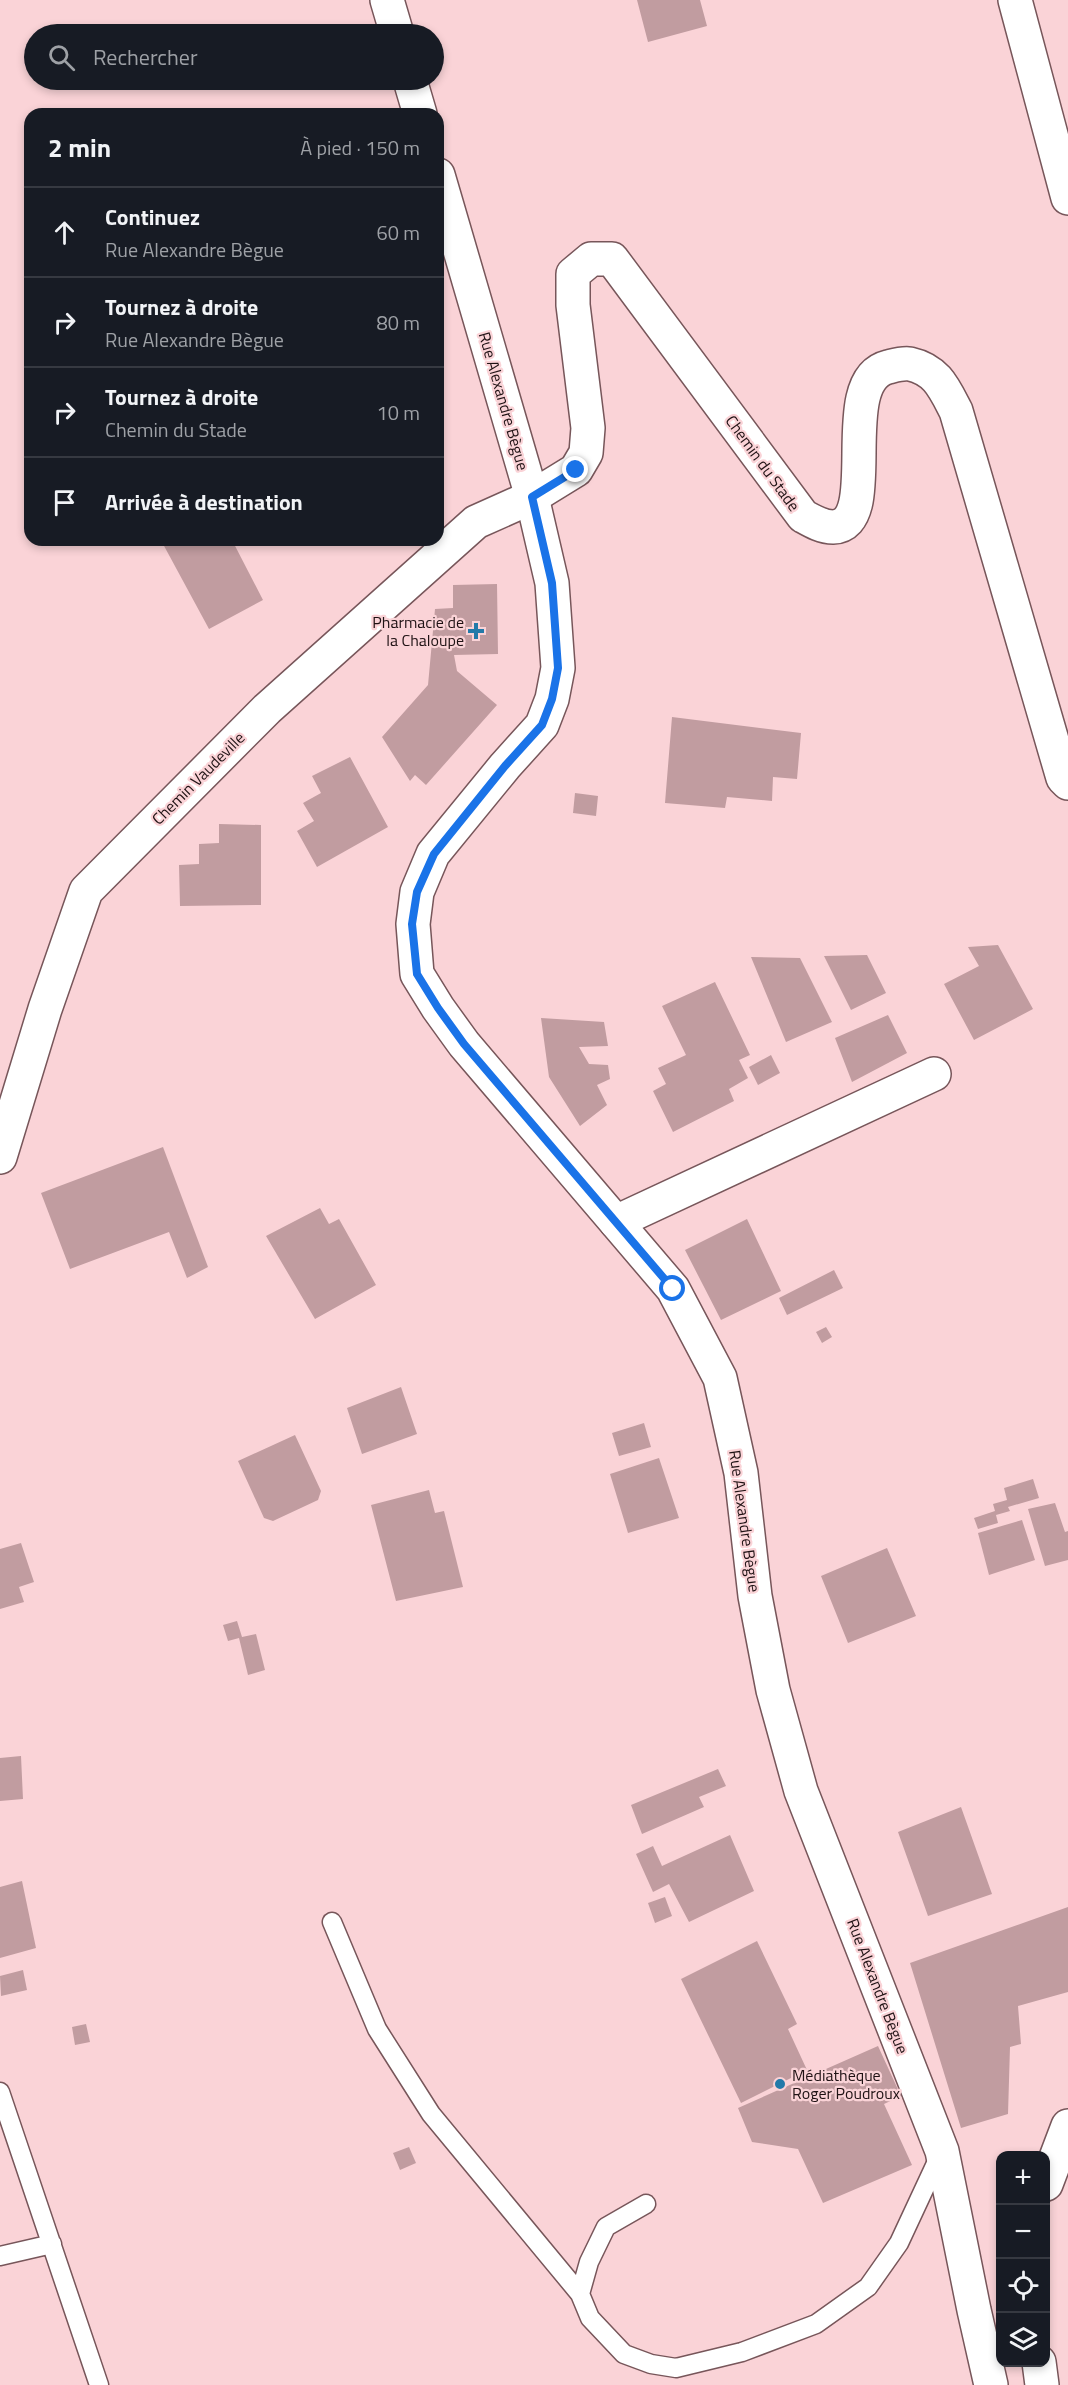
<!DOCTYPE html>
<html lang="fr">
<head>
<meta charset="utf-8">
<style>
	:root { --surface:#171b24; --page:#242831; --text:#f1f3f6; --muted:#9ea1a6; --line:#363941 }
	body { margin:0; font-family:"Titillium Web",sans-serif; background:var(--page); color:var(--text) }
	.controls { position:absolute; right:18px; bottom:18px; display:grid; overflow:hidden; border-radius:12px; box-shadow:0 3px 9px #0003 }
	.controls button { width:54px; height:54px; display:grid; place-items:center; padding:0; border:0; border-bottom:2px solid var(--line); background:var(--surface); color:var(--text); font:30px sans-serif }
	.stop { position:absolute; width:18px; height:18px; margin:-14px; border:4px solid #1a73e8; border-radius:50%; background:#fff }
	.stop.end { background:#1a73e8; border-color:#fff; box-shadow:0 2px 6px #0008 }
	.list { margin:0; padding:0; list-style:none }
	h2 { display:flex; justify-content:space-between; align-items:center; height:78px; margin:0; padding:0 24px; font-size:26px }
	h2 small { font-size:20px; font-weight:400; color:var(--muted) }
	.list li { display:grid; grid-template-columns:39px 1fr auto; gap:18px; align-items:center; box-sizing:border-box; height:90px; padding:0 24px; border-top:2px solid var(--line) }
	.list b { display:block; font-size:22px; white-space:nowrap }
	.list p { margin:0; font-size:20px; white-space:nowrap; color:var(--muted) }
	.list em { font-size:20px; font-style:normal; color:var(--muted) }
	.icon { flex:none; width:33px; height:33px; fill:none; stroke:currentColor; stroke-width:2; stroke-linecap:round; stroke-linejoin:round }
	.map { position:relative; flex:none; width:1068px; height:2385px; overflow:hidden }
	.search { position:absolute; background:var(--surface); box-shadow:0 3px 9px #0003; left:24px; top:24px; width:420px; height:66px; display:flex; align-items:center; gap:15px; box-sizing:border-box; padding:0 21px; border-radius:33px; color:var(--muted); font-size:22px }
	.panel { position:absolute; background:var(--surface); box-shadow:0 3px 9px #0003; left:24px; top:108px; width:420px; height:438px; border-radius:18px }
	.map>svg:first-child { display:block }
</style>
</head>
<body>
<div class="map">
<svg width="1068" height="2385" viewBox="0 0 1068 2385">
	<rect width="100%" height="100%" fill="#fad3d7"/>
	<path fill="#c19ca0" d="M637,0H700L707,26L648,42Z
		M170,540H215L217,544L224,540H232L263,600L209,629L163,544Z
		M497,584L498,654L454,655L457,671L497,705L426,785L415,775L410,781L382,737L428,685L435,609L453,608V585Z
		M672,717L801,733L797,779L773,777L772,801L727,797L725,808L665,803Z
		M350,757L388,827L317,867L297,831L314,821L303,803L321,793L312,776Z
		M575,793L598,796L596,816L573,813Z
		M219,824L261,825V905L180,906L179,865L199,864V844L219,843Z
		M998,945L1033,1009L974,1040L944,984L979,966L968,947Z
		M867,955L886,993L851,1010L824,956Z
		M751,957L800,958L832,1022L786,1042Z
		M715,982L750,1055L739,1060L748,1078L729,1089L734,1101L673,1132L653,1091L666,1084L658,1068L686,1055L662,1006Z
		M888,1015L907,1053L852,1082L835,1038Z
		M541,1018L604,1022L608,1046L579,1047L589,1064L608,1065L610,1079L597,1085L607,1105L580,1126L549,1077Z
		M771,1055L780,1073L758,1085L749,1067Z
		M163,1147L208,1267L187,1278L169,1232L70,1269L41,1193Z
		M320,1208L329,1224L339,1219L376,1285L315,1319L266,1236Z
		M747,1219L781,1291L721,1320L685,1250Z
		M834,1270L843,1288L787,1315L779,1298Z
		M826,1327L832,1337L822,1343L816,1332Z
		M401,1387L417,1434L362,1454L347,1408Z
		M644,1423L651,1447L619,1456L612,1433Z
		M295,1435L321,1491L318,1500L273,1521L264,1518L238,1461Z
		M659,1458L679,1518L628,1533L610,1474Z
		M1033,1479L1039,1498L1008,1507L1010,1511L996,1515L998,1523L978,1529L974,1518L995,1511L993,1504L1007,1500L1004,1488Z
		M429,1490L435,1513L444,1511L463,1587L396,1601L371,1505Z
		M1055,1503L1065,1532L1068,1531V1560L1045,1566L1028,1509Z
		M1022,1520L1035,1560L989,1575L978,1533Z
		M21,1543L34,1582L19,1587L24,1602L0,1609V1549Z
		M887,1548L916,1616L848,1643L821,1576Z
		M237,1621L242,1637L256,1634L265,1670L248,1675L239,1638L228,1641L223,1625Z
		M21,1756L23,1799L0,1801V1758Z
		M718,1769L726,1786L699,1797L704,1807L642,1834L631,1805Z
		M961,1807L992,1894L928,1916L898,1832Z
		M730,1835L754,1891L689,1922L669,1884L653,1892L636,1854L653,1846L662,1866Z
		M22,1881L36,1948L0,1958V1887Z
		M665,1897L672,1916L655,1923L648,1903Z
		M1068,1907V1992L1018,2006L1021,2044L1010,2047L1008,2114L961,2128L910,1963Z
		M757,1941L797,2024L788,2029L807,2070L741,2103L681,1979Z
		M23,1970L27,1990L1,1996L0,1976Z
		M86,2024L90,2042L75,2045L72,2027Z
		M878,2046L901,2096L884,2104L912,2165L823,2203L798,2149L752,2142L738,2108Z
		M409,2147L416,2163L400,2170L393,2153Z"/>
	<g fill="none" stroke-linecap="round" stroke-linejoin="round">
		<g stroke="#77565a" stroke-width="21">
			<path id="service" d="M332,1922L377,2029L431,2114L580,2294
				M0,2092L99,2385
				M646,2204L606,2227L589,2262L580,2294L590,2318L624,2354L651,2364L676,2368L742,2352L816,2324L868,2287L899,2243L940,2155
				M0,2256L52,2244"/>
		</g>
		<g stroke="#77565a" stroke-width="36">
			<path id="minor" d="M1015,0L1068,198
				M0,1157L45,1009L86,891L267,709L476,522L532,497L576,470L586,453L588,428L573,305V274L591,259H612L803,516C812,521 822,527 833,527C885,525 832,381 888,367C896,365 902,363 910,364C937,370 944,388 956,411L1063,778L1068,783
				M616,1222L934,1074
				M1046,2184L1068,2126
				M1039,2362L1042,2385"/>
		</g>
		<g stroke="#77565a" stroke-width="36">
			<path id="secondary" d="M387,0L397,34
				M410,80L420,114
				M438,175L532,497L552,583L558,668L552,699L542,725L505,766L433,854L417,892L413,924L417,974L438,1008L464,1044L673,1289L720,1378L741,1473L755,1596L773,1690L801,1791L942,2151L974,2310L991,2385"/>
		</g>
		<use href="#service" stroke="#fff" stroke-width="18"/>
		<use href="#minor" stroke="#fff" stroke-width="33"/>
		<use href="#secondary" stroke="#fff" stroke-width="33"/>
	</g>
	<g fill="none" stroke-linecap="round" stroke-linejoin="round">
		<path stroke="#1a73e8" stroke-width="8" d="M576,470L532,497L552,583L558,668L552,699L542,725L505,766L434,854L417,892L412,924L417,974L438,1008L464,1044L673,1289"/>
	</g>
	<g fill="#237aa9" stroke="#fad3d7" stroke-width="2">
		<path d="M473 622h6v6h6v6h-6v6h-6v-6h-6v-6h6z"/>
		<circle cx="780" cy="2084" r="6"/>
	</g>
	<g text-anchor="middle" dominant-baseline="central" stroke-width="4.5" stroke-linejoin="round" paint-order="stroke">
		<g font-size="16" fill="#1f1214" stroke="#fad3d7">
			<text transform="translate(504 401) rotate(74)">Rue Alexandre Bègue</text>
			<text transform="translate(763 463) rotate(54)">Chemin du Stade</text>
			<text transform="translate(198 778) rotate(-45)">Chemin Vaudeville</text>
			<text transform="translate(745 1521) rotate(82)">Rue Alexandre Bègue</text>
			<text transform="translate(878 1986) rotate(69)">Rue Alexandre Bègue</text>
		</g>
		<g font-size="16" fill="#1f1214" stroke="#fad3d7" text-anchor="end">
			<text x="464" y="622">Pharmacie de<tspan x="464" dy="18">la Chaloupe</tspan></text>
			<text x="792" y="2075" text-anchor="start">Médiathèque<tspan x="792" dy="18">Roger Poudroux</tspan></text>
		</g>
	</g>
</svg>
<div class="controls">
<button>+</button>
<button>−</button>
<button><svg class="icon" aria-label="locate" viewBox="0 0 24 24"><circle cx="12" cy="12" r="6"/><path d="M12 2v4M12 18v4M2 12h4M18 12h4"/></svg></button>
<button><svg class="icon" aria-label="layers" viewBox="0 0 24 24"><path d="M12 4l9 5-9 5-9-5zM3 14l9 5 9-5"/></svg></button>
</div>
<div class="stop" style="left:673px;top:1289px"></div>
<div class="stop end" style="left:576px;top:470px"></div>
<div class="search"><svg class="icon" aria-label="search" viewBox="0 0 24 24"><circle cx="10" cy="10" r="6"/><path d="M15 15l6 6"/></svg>Rechercher</div>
<section class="panel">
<h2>2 min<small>À pied · 150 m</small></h2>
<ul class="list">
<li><svg class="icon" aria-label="ahead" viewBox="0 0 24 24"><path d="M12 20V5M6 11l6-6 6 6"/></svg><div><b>Continuez</b><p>Rue Alexandre Bègue</p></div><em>60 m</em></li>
<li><svg class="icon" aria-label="right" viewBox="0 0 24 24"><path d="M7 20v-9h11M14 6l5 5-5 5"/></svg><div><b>Tournez à droite</b><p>Rue Alexandre Bègue</p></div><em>80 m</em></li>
<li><svg class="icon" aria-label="right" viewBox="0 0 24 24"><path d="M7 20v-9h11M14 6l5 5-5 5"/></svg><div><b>Tournez à droite</b><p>Chemin du Stade</p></div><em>10 m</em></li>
<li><svg class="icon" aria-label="arrive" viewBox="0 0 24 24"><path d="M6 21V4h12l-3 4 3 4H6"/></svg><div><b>Arrivée à destination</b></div></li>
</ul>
</section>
</div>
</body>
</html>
